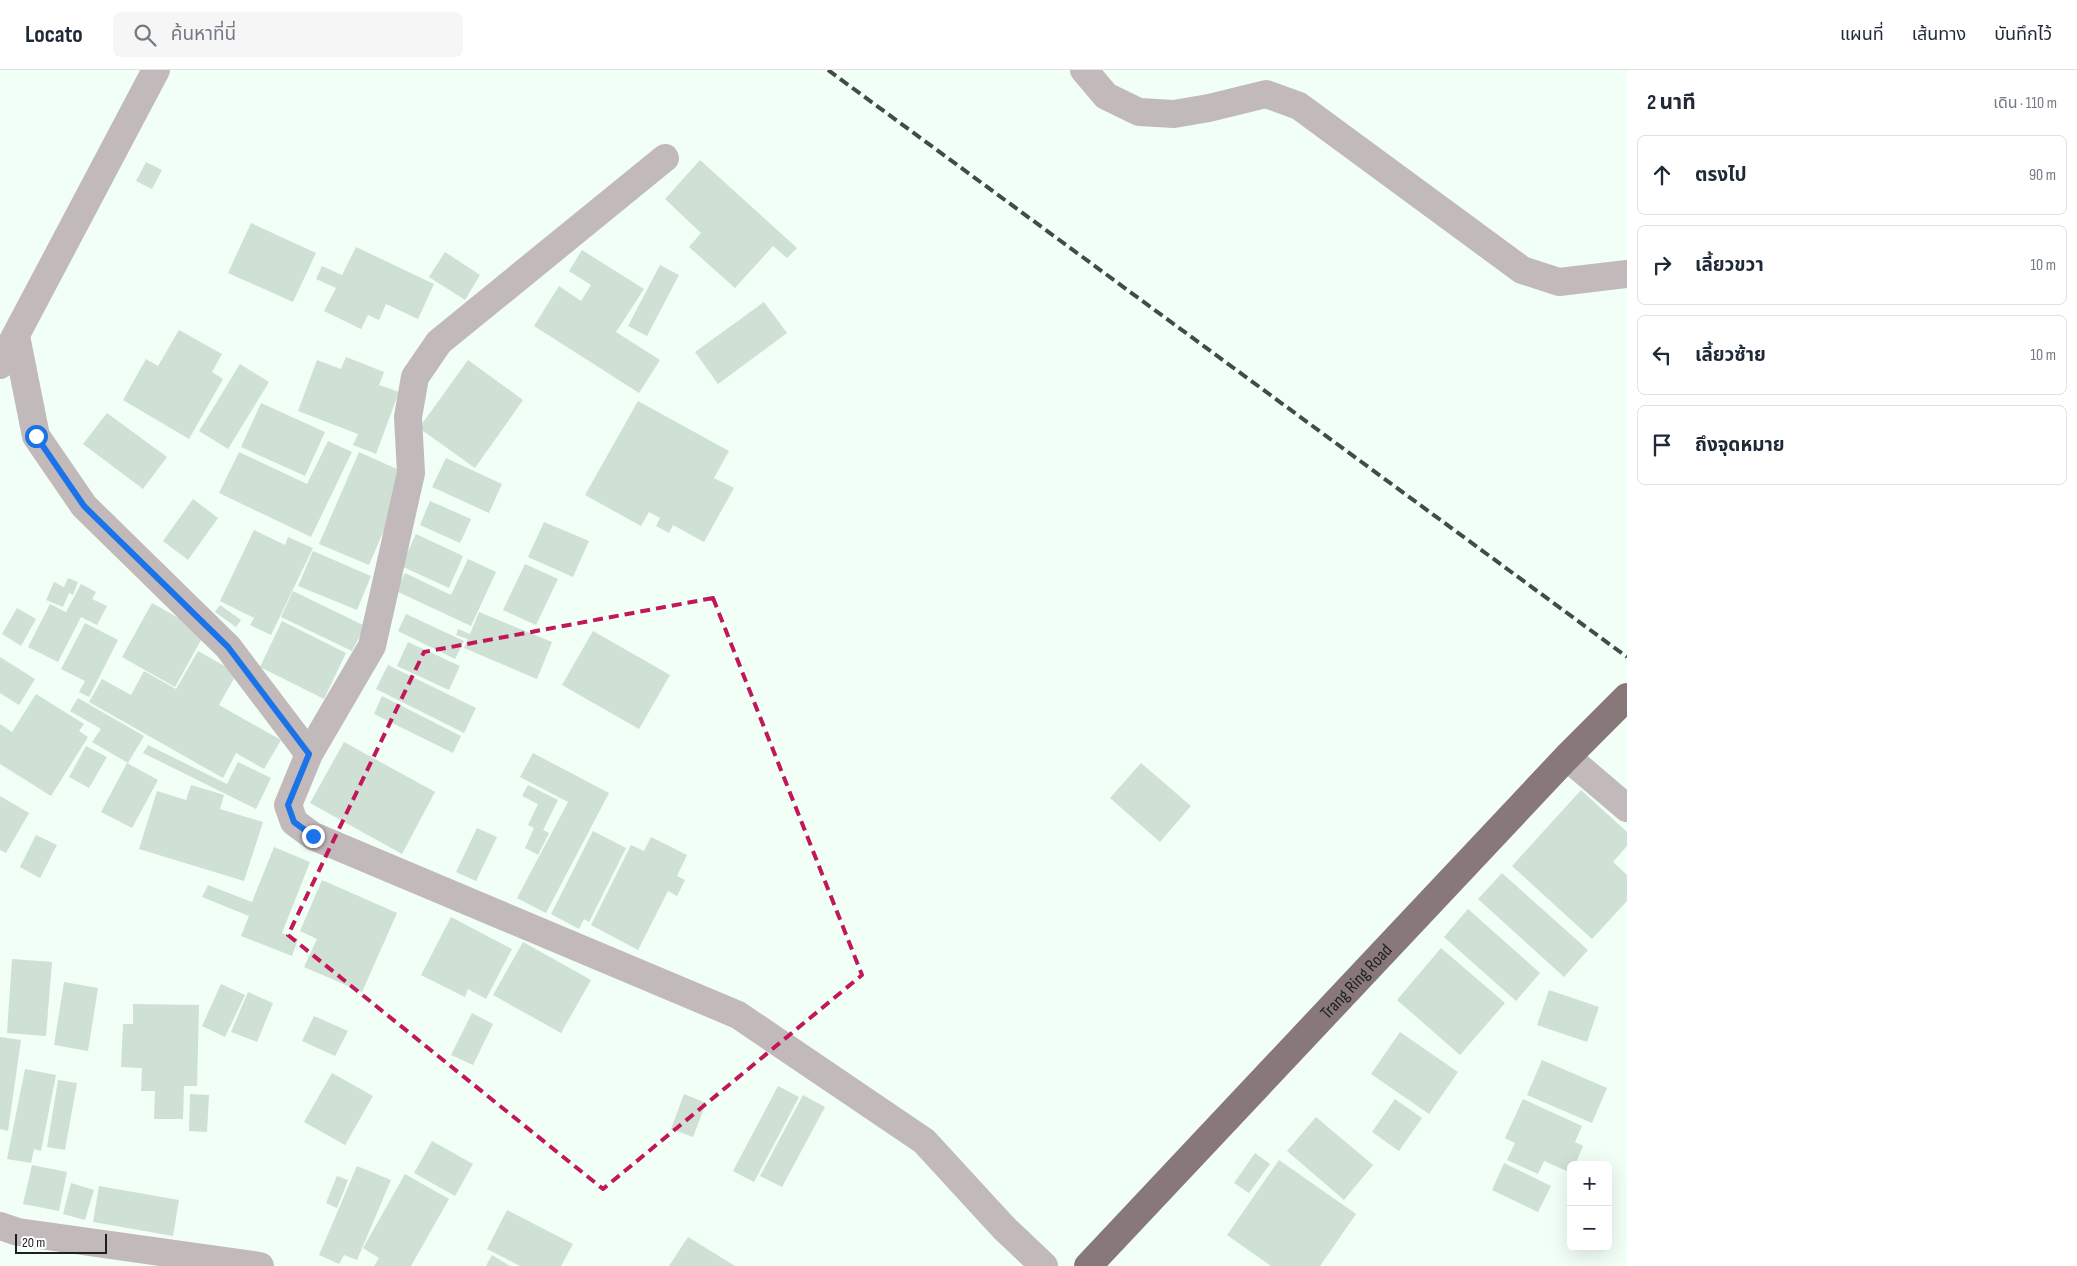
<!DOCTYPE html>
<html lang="th">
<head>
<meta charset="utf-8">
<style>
	:root { --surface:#fff; --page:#f6f6f7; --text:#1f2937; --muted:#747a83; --line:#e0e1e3 }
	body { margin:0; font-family:"Sofia Sans Condensed","Noto Sans Thai",sans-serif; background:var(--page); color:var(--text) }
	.controls { position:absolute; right:15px; bottom:15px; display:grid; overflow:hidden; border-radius:8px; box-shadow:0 5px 20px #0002 }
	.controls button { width:45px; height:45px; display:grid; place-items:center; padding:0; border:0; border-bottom:1px solid var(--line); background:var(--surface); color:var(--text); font:25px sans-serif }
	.scale { position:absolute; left:15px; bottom:12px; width:92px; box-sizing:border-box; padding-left:5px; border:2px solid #1b211e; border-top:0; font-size:14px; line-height:18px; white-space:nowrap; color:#1b211e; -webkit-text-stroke:4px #fff; paint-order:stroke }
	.stop { position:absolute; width:15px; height:15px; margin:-11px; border:4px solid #1a73e8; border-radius:50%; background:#fff }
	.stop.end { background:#1a73e8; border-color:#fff; box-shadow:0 1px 5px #0008 }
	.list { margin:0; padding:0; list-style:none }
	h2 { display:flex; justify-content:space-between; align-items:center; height:65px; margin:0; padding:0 20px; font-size:21px }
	h2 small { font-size:16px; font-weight:400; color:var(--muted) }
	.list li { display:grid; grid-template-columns:32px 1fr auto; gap:15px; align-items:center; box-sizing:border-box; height:80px; margin:0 10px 10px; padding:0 10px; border:1px solid var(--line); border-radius:8px }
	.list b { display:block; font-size:19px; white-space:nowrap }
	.list em { font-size:16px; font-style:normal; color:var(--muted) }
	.icon { flex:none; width:28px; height:28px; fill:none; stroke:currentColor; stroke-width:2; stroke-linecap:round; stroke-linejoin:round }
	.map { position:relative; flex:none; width:1627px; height:1196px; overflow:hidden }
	header { display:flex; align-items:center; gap:30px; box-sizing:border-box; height:70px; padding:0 25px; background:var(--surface); border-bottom:1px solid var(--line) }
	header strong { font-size:24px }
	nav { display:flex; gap:28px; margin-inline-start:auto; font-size:18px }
	.search { width:350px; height:45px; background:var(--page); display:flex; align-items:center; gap:12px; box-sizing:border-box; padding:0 18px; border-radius:8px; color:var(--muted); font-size:19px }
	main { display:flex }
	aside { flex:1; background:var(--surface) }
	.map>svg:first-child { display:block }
</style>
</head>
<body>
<header>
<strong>Locato</strong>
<div class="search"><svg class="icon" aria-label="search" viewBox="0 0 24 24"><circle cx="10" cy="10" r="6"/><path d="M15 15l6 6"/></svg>ค้นหาที่นี่</div>
<nav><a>แผนที่</a><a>เส้นทาง</a><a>บันทึกไว้</a></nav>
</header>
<main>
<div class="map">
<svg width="1627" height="1196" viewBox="0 0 1627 1196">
	<rect width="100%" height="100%" fill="#f1fff6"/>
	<path fill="#cfe0d5" d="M700,90L797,178L787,188L773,176L735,218L689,177L701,163L665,129Z
		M146,92L162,100L152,119L136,111Z
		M251,153L316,183L293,232L228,203Z
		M356,177L434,214L418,249L386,234L379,250L368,245L361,259L324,241L336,218L316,209L322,196L342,205Z
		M582,180L644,219L616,262L660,290L639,323L534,256L559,216L581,231L591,215L569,201Z
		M445,182L480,205L465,230L429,207Z
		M660,195L679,205L647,266L628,256Z
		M764,232L787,263L718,314L695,282Z
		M179,260L222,284L212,302L223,309L189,369L123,330L146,289L158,296Z
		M346,287L384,302L379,315L399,322L376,384L353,375L358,364L298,341L317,290L341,299Z
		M468,290L523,330L475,398L419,358Z
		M240,294L269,312L228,379L199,361Z
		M638,331L729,381L714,408L734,418L704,472L673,455L669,463L656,456L660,448L649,442L641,456L585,425Z
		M261,333L325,362L305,406L241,377Z
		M107,343L167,387L143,419L83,374Z
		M328,371L352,382L311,467L219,423L239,382L307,414Z
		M359,382L408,404L369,495L319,474Z
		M446,388L502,414L489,443L432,417Z
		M193,429L218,448L188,490L163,471Z
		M430,431L471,449L460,473L420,455Z
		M544,452L589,471L573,507L528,487Z
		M254,460L285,475L288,467L313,478L271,565L250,555L254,548L220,531Z
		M416,464L463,486L449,518L401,496Z
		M313,481L371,506L357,540L298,516Z
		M468,489L496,502L471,556L396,521L405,503L451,525Z
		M525,494L558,509L536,555L503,540Z
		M68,508L78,512L73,525L69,523L63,537L46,530L54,512L64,517Z
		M81,514L96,522L92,529L107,536L97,555L81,547L58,592L28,577L50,534L66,542Z
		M293,521L365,556L352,581L281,547Z
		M152,533L205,563L175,617L122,587Z
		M220,535L241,550L236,557L215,542Z
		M17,538L36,549L21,576L2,564Z
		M479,542L552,572L537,609L464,578L468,569L456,565L458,559L470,564Z
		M406,544L464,571L455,589L398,561Z
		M282,551L346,583L324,629L260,597Z
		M85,553L118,570L89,627L79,622L85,611L61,599Z
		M593,561L670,605L639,659L562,615Z
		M408,572L460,596L449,620L397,596Z
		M198,581L237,603L219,635L281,670L264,699L236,683L223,708L89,632L102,609L131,625L144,601L176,619Z
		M0,587L35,609L19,635L0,623Z
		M388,595L476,638L464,663L376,619Z
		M36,624L84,654L79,661L88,667L51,726L0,694V654L12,662Z
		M382,626L461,666L453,683L374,644Z
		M78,628L144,666L128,693L92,672L101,659L70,641Z
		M344,672L435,722L402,784L310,733Z
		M148,675L227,714L238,692L271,708L256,739L143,683Z
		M86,676L107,687L89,718L69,707Z
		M533,683L609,723L546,843L517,828L568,732L520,707Z
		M127,693L158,710L132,758L101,742Z
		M1141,693L1191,736L1160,772L1110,728Z
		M191,715L224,725L220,739L263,752L244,811L139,779L157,721L186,730Z
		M528,715L558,730L543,760L549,763L538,785L525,778L534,758L528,755L538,734L522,726Z
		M1581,720L1627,762V776L1613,792L1627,805V831L1592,869L1512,796Z
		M0,726L29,743L6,783L0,780Z
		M477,758L497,767L476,811L456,802Z
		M593,761L626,778L589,852L584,849L579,859L551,844Z
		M36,765L57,775L40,808L20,797Z
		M651,767L687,785L677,806L685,810L677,826L668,821L638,880L591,855L631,775L644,781Z
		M274,777L310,792L282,863L298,869L292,886L241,866L249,846L202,827L208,815L252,832Z
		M1502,803L1588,880L1564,907L1478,829Z
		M322,810L397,843L362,922L304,897L317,869L300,861Z
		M1468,839L1540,903L1516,931L1444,867Z
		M451,847L512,879L486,929L468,919L465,927L421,905Z
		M523,872L591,910L561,963L493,925Z
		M1441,878L1505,933L1460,985L1397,930Z
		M12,889L52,892L46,966L7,963Z
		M64,912L98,918L88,981L54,975Z
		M221,914L245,925L225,967L202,956Z
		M1549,920L1599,937L1587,972L1537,955Z
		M248,922L273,933L257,972L231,962Z
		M133,934L199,935L197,1016H184L183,1049H154L155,1021H141L142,998L121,997L123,954H133Z
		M472,943L493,954L473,995L451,985Z
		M314,946L348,961L335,986L302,971Z
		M1400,962L1458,1002L1429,1044L1371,1004Z
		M0,967L21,970L8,1061L0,1059Z
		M1542,990L1607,1018L1592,1053L1527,1025Z
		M25,999L56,1005L41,1081L34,1079L31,1093L7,1089Z
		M332,1003L373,1026L345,1075L304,1052Z
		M58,1010L77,1013L65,1080L47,1077Z
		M778,1016L799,1027L754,1112L733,1101Z
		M190,1024L209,1025L207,1062L189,1061Z
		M684,1024L706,1033L693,1067L671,1059Z
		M803,1025L825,1037L782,1117L760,1106Z
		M1395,1029L1422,1048L1399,1081L1372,1062Z
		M1523,1029L1582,1056L1575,1072L1583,1076L1575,1095H1571V1103L1544,1091L1538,1104L1507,1090L1515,1073L1505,1068Z
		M1316,1047L1373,1095L1344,1130L1287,1081Z
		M432,1071L473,1094L455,1126L414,1103Z
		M1255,1083L1270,1094L1249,1123L1234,1113Z
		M1279,1090L1356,1144L1320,1196H1271L1227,1165Z
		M1504,1093L1551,1116L1538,1142L1492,1120Z
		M32,1095L67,1102L59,1141L23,1134Z
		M357,1096L391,1110L357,1190L344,1185L339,1194L319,1185Z
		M405,1104L449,1129L411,1196H374L379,1188L363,1178Z
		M337,1106L348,1110L337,1138L326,1133Z
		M71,1113L94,1120L85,1150L63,1144Z
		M99,1116L179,1130L173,1166L93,1152Z
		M507,1140L573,1174L561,1196H520L487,1179Z
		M688,1167L735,1196H669Z
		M492,1185L510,1196H486Z"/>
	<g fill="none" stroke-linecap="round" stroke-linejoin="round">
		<path stroke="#c2b9ba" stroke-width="28" d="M1084,0L1106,26L1139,42L1174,44L1209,38L1266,24L1299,36L1522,200L1559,212L1627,204
			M16,266L36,366L84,436L228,577L309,684L288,735L294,752L313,766L738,945L924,1071L1004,1158L1044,1196
			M0,295L156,0
			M309,684L372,576L411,403L408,347L415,307L439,272L665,88
			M1567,687L1627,738
			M0,1156L18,1162L260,1196"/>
		<path stroke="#89787a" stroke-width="28" id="s1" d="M1088,1196L1567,687L1627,627"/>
		<path stroke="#444b47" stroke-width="4" stroke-dasharray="10 5" stroke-linecap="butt" d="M828,0L1627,587"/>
	</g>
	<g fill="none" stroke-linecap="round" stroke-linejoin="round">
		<path stroke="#1a73e8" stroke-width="6" d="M36,366L84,436L228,577L309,684L288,735L294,752L313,766"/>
	</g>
	<path fill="none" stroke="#c2185b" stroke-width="4" stroke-dasharray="10 6" stroke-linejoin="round" d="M713,528L862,905L603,1119L288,865L424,582Z"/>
	<g text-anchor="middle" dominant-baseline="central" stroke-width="4.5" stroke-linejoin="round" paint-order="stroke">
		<g font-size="18" fill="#1b211e" stroke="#fff">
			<text stroke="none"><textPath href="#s1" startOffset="391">Trang Ring Road</textPath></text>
		</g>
	</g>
</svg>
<div class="controls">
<button>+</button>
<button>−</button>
</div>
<div class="scale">20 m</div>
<div class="stop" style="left:36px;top:366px"></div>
<div class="stop end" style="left:313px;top:766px"></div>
</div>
<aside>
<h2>2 นาที<small>เดิน · 110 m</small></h2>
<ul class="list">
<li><svg class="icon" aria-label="ahead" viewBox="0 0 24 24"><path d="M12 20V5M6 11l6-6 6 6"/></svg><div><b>ตรงไป</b></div><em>90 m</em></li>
<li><svg class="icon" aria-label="right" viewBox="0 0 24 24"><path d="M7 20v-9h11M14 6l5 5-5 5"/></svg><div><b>เลี้ยวขวา</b></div><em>10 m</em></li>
<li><svg class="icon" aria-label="left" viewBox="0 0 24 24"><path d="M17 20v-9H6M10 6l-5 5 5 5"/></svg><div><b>เลี้ยวซ้าย</b></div><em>10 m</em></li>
<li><svg class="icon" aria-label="arrive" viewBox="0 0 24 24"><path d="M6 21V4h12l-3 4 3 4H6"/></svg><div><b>ถึงจุดหมาย</b></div></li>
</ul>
</aside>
</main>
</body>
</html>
